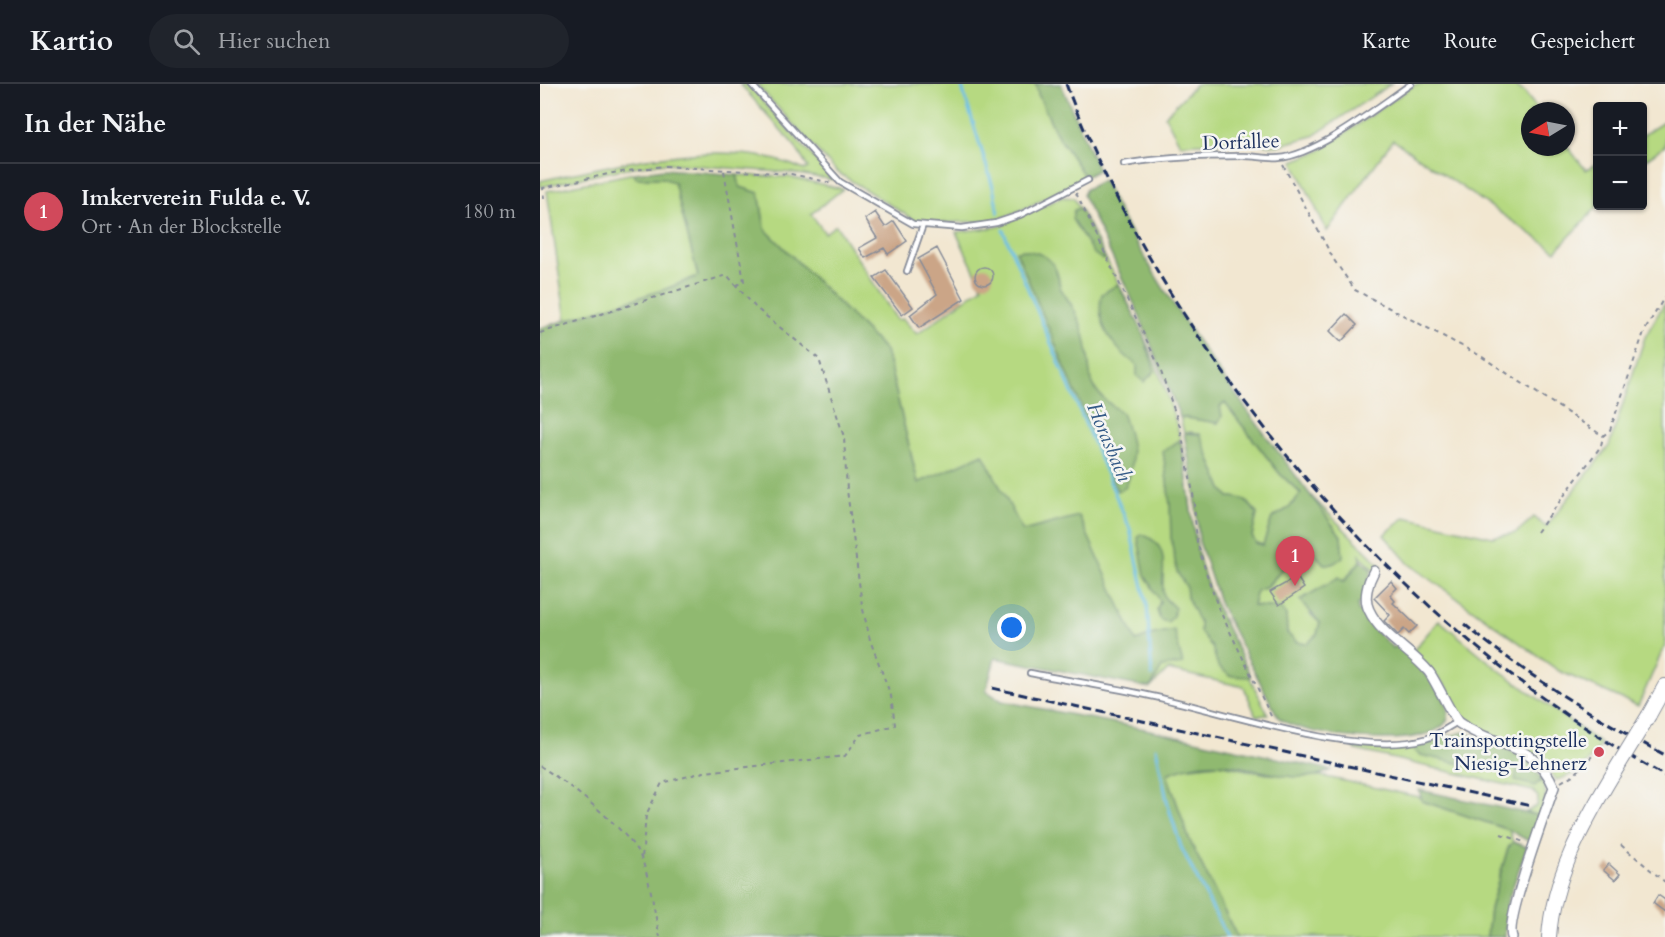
<!DOCTYPE html>
<html lang="de">
<head>
<meta charset="utf-8">
<style>
	:root { --surface:#171b24; --page:#20242c; --text:#f1f3f6; --muted:#9ea1a6; --line:#363941; --accent:#d1495b }
	body { margin:0; font-family:Cardo,serif; background:var(--page); color:var(--text) }
	.controls { position:absolute; right:18px; top:18px; display:grid; overflow:hidden; border-radius:6px; box-shadow:0 2px 4px #0004 }
	.controls button { width:54px; height:54px; display:grid; place-items:center; padding:0; border:0; border-bottom:2px solid var(--line); background:var(--surface); color:var(--text); font:30px sans-serif }
	.compass { position:absolute; left:981px; top:18px; width:54px; height:54px; border-radius:50%; background:var(--surface); box-shadow:0 2px 4px #0004; rotate:260deg }
	.you { position:absolute; left:472px; top:544px; width:21px; height:21px; margin:-15px; border:4px solid #fff; border-radius:50%; background:#1a73e8; box-shadow:0 0 0 9px #1a73e833 }
	.badge { display:grid; place-items:center; width:39px; height:39px; border-radius:50%; background:var(--accent); color:#fff; font-size:20px; font-weight:700 }
	.pin { position:absolute; translate:-50% -50px; filter:drop-shadow(0 2px 3px #0008) }
	.pin::after { content:''; position:absolute; top:32px; width:21px; height:18px; background:inherit; clip-path:polygon(0 0,100% 0,50% 100%) }
	.list { margin:0; padding:0; list-style:none }
	h2 { display:flex; justify-content:space-between; align-items:center; height:78px; margin:0; padding:0 24px; font-size:26px }
	h2 small { font-size:20px; font-weight:400; color:var(--muted) }
	.list li { display:grid; grid-template-columns:39px 1fr auto; gap:18px; align-items:center; box-sizing:border-box; height:96px; padding:0 24px; border-top:2px solid var(--line) }
	.list b { display:block; font-size:22px; white-space:nowrap }
	.list p { margin:0; font-size:20px; white-space:nowrap; color:var(--muted) }
	.list em { font-size:20px; font-style:normal; color:var(--muted) }
	.icon { flex:none; width:33px; height:33px; fill:none; stroke:currentColor; stroke-width:2; stroke-linecap:round; stroke-linejoin:round }
	.map { position:relative; flex:none; width:1125px; height:853px; overflow:hidden }
	header { display:flex; align-items:center; gap:36px; box-sizing:border-box; height:84px; padding:0 30px; background:var(--surface); border-bottom:2px solid var(--line) }
	header strong { font-size:28px }
	nav { display:flex; gap:33px; margin-inline-start:auto; font-size:21px }
	.search { width:420px; height:54px; background:var(--page); display:flex; align-items:center; gap:15px; box-sizing:border-box; padding:0 21px; border-radius:33px; color:var(--muted); font-size:22px }
	main { display:flex }
	aside { flex:1; background:var(--surface) }
	.map>svg:first-child { display:block }
</style>
</head>
<body>
<header>
<strong>Kartio</strong>
<div class="search"><svg class="icon" aria-label="search" viewBox="0 0 24 24"><circle cx="10" cy="10" r="6"/><path d="M15 15l6 6"/></svg>Hier suchen</div>
<nav><a>Karte</a><a>Route</a><a>Gespeichert</a></nav>
</header>
<main>
<aside>
<h2>In der Nähe<small></small></h2>
<ul class="list">
<li><span class="badge">1</span><div><b>Imkerverein Fulda e. V.</b><p>Ort · An der Blockstelle</p></div><em>180 m</em></li>
</ul>
</aside>
<div class="map">
<svg width="1125" height="853" viewBox="0 0 1125 853">
	<rect width="100%" height="100%" fill="#f6f6f2"/>
	<filter id="ink" filterUnits="userSpaceOnUse"><feTurbulence type="fractalNoise" baseFrequency=".0167" numOctaves="2"/><feDisplacementMap in="SourceGraphic" scale="12" xChannelSelector="R" yChannelSelector="G"/><feConvolveMatrix kernelMatrix="1 2 1 2 8 2 1 2 1" color-interpolation-filters="sRGB"/></filter>
	<filter id="wash" filterUnits="userSpaceOnUse"><feTurbulence type="fractalNoise" baseFrequency=".008" numOctaves="4" result="noise"/><feDisplacementMap in="SourceGraphic" scale="24" xChannelSelector="R" yChannelSelector="G"/><feGaussianBlur stdDeviation="1.35" result="paint"/><feColorMatrix in="noise" values="0 0 0 0 0 0 0 0 0 0 0 0 0 0 0 0 0 1.4 0 .05"/><feComposite in="paint" operator="in"/></filter>
	<g filter="url(#wash)">
		<rect width="100%" height="100%" fill="#f2e7d1"/>
		<path fill="#b6d981" stroke="#688470" stroke-width="1.5" d="M200,0H207L294,96L251,89L126,79L92,83L0,103V97C75,80 192,50 264,86L268,84L255,62Z
			M216,0H496L498,10L516,49L545,93L488,123L455,137L395,139L374,136L297,88Z
			M656,0H851L773,52L737,62L699,57L640,60L625,32Z
			M876,0H973L984,8L999,27H990V63L1026,61L1046,86L1057,79L1058,122L1016,167L853,56L787,147L753,77L779,67Z
			M1125,37V62L1103,77V51Z
			M94,89L97,94H122L134,98L158,192L126,205L26,237L7,107Z
			M197,91L249,93L303,105L271,130L285,149L296,141L357,236L363,235L377,250L442,203L416,148L457,143L522,113L534,114C573,188 614,262 637,342C651,390 648,440 662,486C678,537 706,583 728,631L716,632L704,603L628,586L610,604L622,583L634,547L614,550L596,558L539,433L483,447L378,399L346,267L225,145L219,109L200,103Z
			M1125,218V561L1098,622L1019,587L869,480L844,451L865,433L952,453L976,449L994,433L1006,443L1069,362L1105,253Z
			M685,319L740,390L761,410L749,424L732,434L723,462L715,459L712,452L717,430C709,418 703,413 689,413L682,405L668,369L652,348L644,349L640,333L678,339L680,322Z
			M764,405L842,483L837,488L820,471L821,476L803,498L799,493L770,530L780,539L777,550L767,561L757,558L747,549L746,531L740,524L713,522L717,506L726,504L756,471L775,470L784,480H793L801,452Z
			M899,536L959,586L1061,660C1051,677 1036,692 1016,696L1000,673L937,645L920,632L907,603L872,568Z
			M874,661V666L936,683L971,680L1000,699L1002,695L1006,710L1000,732L986,728L997,722L998,713L993,707L816,666L813,662L854,666Z
			M678,680L727,690L781,692L879,713L882,717L969,746L973,758L968,764L950,825L947,853H697L649,755L627,690L641,684Z"/>
		<path fill="#90b96f" stroke="#567466" stroke-width="1.5" d="M496,0H521L558,86L545,93L516,49L498,10Z
			M124,85L197,91L200,103L219,109L225,145L346,267L378,399L443,370L483,447L539,432L596,557L614,550L634,546L643,580L622,583L610,604L455,574L446,607L462,617L605,645L791,686C758,705 711,680 677,680C660,679 642,684 627,690L649,755L697,853H0V244L126,205L158,192L134,98L122,94H96L94,89Z
			M563,96C629,231 713,333 801,452L803,473L793,480H784L775,470L756,471L725,504L717,506L713,522L740,524L746,531L747,549L757,558L767,560L777,550L780,539L760,516L799,493L804,498L821,476L832,486L823,519L818,520V527L824,528L826,538L853,564L857,561C871,575 904,606 908,625C919,672 759,655 738,633L680,521L659,457L655,409L644,349L660,350L682,405L689,413C703,413 709,418 717,430L712,452L716,459L723,461L732,434L749,424L761,409L740,390L685,319L680,322L682,332L678,339L640,333L597,226L543,111L546,105Z
			M540,124L565,174L563,176L553,169L532,135L534,126Z
			M484,166C502,169 513,173 518,192C519,195 519,202 521,205C531,220 539,232 544,250C555,292 539,300 582,329C591,353 598,379 585,404L577,407L476,167Z
			M578,200L601,244L615,287L604,298L597,292V281C574,265 554,240 562,210Z
			M640,356C650,398 650,444 662,484C673,523 695,556 711,593L690,592L678,582L672,563L660,548V540L647,513L646,502L637,488L631,455L630,421L623,367Z
			M601,450C638,462 616,499 625,514C627,517 632,521 635,524L633,532L628,538L620,536L617,526L620,517L605,491L598,454Z
			M924,648L986,673L1002,695L995,702L975,697L977,682L936,683L880,671L873,666L874,661Z
			M879,706L1000,732L992,759L969,746L882,717Z
			M973,758L987,763L967,819L965,853H947L950,825L968,764Z"/>
		<g fill="none" stroke-linecap="round" stroke-linejoin="round">
			<path stroke="#6bbfe7" stroke-width="3" d="M421,0L453,103L458,129
				M463,146L590,445L607,521L612,592
				M616,664L628,721L641,763L687,853"/>
		</g>
		<g id="blocks">
			<path fill="#cba587" d="M335,128L345,143L354,137L367,157L348,170L344,164L325,174L319,164L337,154L325,135Z
				M397,164L424,215L379,244L370,231L397,210L378,175Z
				M435 192a9 9 0 1 1 18 0a9 9 0 1 1-18 0Z
				M346,186L373,223L362,231L334,194Z
				M806,230L817,241L801,258L790,247Z
				M757,493L764,504L739,521L730,508Z
				M851,497L857,504L850,511L855,517L853,519L877,542L869,550L864,545L858,551L844,537L850,531L834,514Z
				M1069,780L1080,790L1075,796L1063,786Z
				M1118,811L1125,816V828L1113,819Z"/>
		</g>
	</g>
	<g filter="url(#ink)">
		<use href="#blocks" fill-opacity="0" stroke="#868b98" stroke-width="1.5"/>
		<g fill="none" stroke-linecap="round" stroke-linejoin="round">
			<g stroke="#868b98" stroke-width="8">
				<path id="lane" d="M211,0L300,98L373,140L422,144L456,139L480,131L548,96
					M584,80C622,73 664,72 703,72C715,72 728,75 739,74C777,71 839,22 871,0
					M367,187L383,141
					M490,589C531,597 571,603 611,612C683,627 816,674 885,655C896,652 907,644 917,638"/>
			</g>
			<g stroke="#868b98" stroke-width="12">
				<path id="street" d="M834,487C828,498 823,514 829,526C841,552 871,566 889,588C897,599 912,633 919,639C954,664 995,657 1014,703C1006,726 965,837 972,853"/>
			</g>
			<g stroke="#868b98" stroke-width="16">
				<path id="secondary" d="M1109,631L1125,602
					M1009,853C1013,794 1043,740 1073,690"/>
			</g>
			<path stroke="#868b98" stroke-width="2" stroke-dasharray="4.5 4.5" stroke-linecap="butt" d="M743,81L794,176L815,206L939,271L1063,352L1070,346L1104,248L1125,212
				M184,87L204,197L197,201
				M536,109L619,282L640,343L653,409L657,458L666,488L678,523L732,634
				M4,115L3,104L73,89L124,82L251,90L292,99
				M0,249L187,191L216,224L279,275L304,353L307,406L322,521L330,556L351,612L355,641L320,651L305,672L164,688L122,699L106,731L102,774
				M997,448L1061,362L1063,352
				M0,682C26,698 91,747 102,776C111,799 114,828 120,853
				M1021,698L1036,689L1056,668
				M961,750L984,758
				M1081,761L1125,798"/>
			<use href="#lane" stroke="#fff" stroke-width="4.5"/>
			<use href="#street" stroke="#fff" stroke-width="9"/>
			<use href="#secondary" stroke="#fff" stroke-width="14"/>
			<path stroke="#1b2f5e" stroke-width="3" stroke-dasharray="9 4.5" stroke-linecap="butt" d="M526,0C552,71 589,140 628,205C751,404 920,578 1125,692
				M924,540C986,591 1054,633 1125,671
				M452,604L991,722"/>
			<g stroke="#868b98" stroke-width="16" stroke-linecap="butt">
				<path id="secondary-bridge" d="M1073,690L1109,631"/>
			</g>
			<use href="#secondary-bridge" stroke="#fff" stroke-width="14"/>
		</g>
	</g>
	<circle fill="#d1495b" stroke="#f6f6f2" stroke-width="2" cx="1059" cy="668" r="6"/>
	<g text-anchor="middle" dominant-baseline="central" stroke-width="5" stroke-linejoin="round" paint-order="stroke">
		<g font-size="20" fill="#1b2f5e" stroke="#f6f6f2">
			<text transform="translate(701 58) rotate(-2)">Dorfallee</text>
		</g>
		<g font-size="20" fill="#1b2f5e" stroke="#f6f6f2" text-anchor="end">
			<text x="1047" y="656">Trainspottingstelle<tspan x="1047" dy="23">Niesig-Lehnerz</tspan></text>
		</g>
		<g font-size="21" font-style="italic" fill="#335a87" stroke="#f6f6f2">
			<text transform="translate(569 358) rotate(67)">Horasbach</text>
		</g>
	</g>
</svg>
<div class="controls">
<button>+</button>
<button>−</button>
</div>
<svg class="compass" viewBox="-18 -18 36 36"><path d="M0-13l5 13h-10z" fill="#e53935"/><path d="M0 13l5-13h-10z" fill="#9ea1a6"/></svg>
<div class="you"></div>
<div class="pin badge" style="left:755px;top:502px">1</div>
</div>
</main>
</body>
</html>
